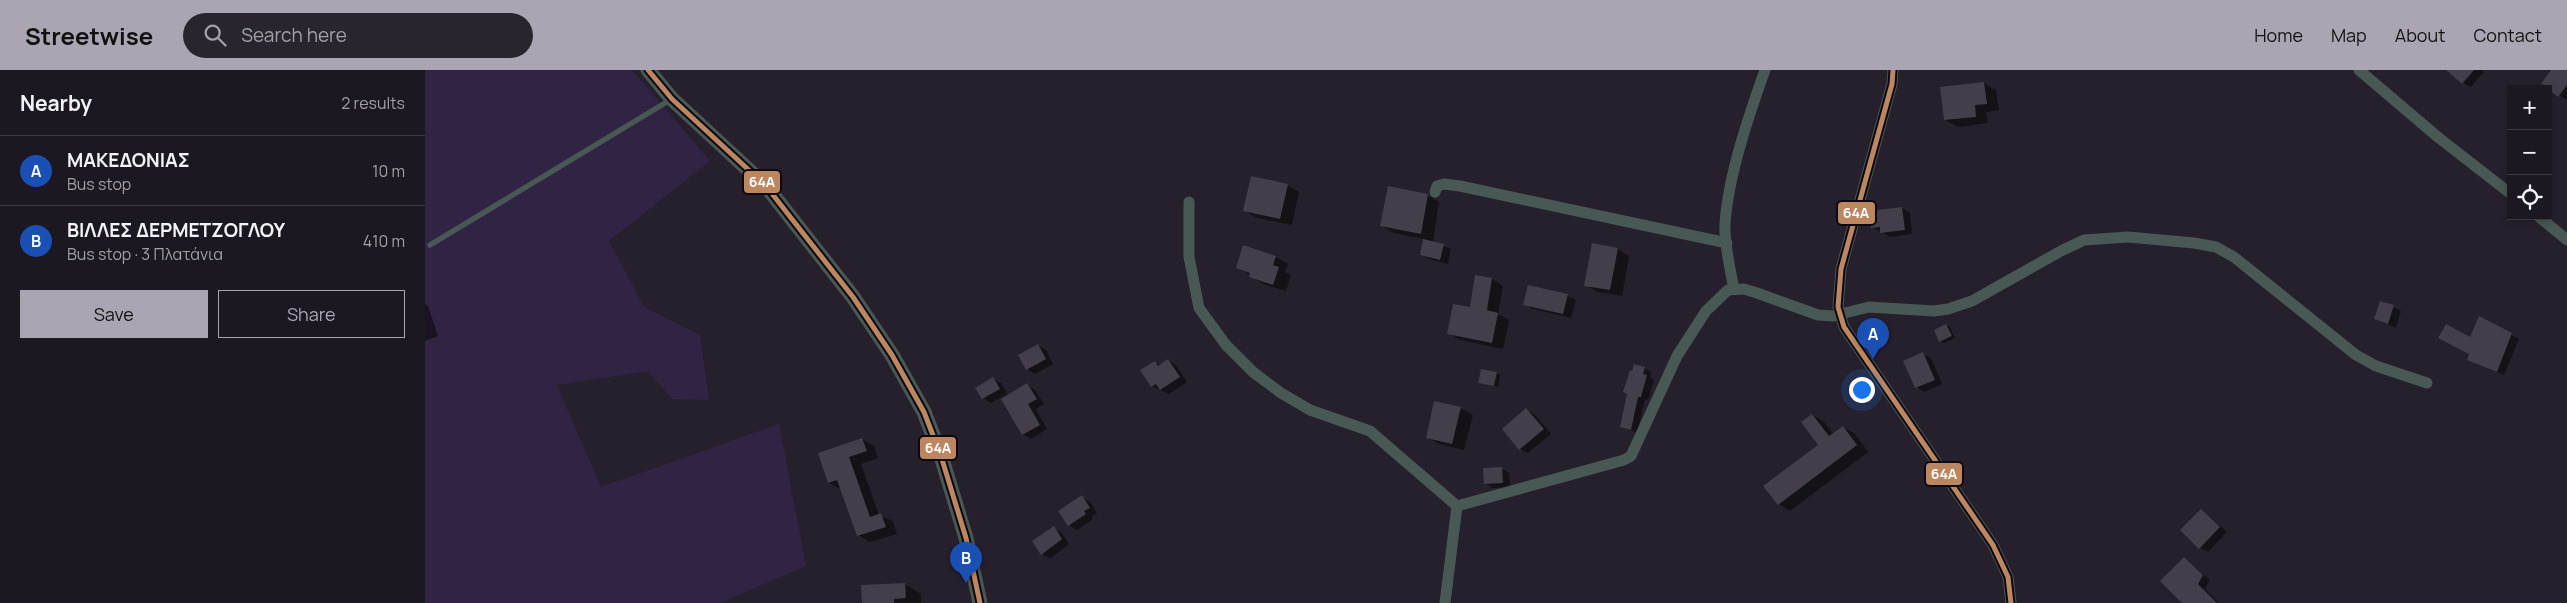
<!DOCTYPE html>
<html lang="en">
<head>
<meta charset="utf-8">
<style>
	:root { --surface:#1c1821; --page:#29252e; --text:#f1f3f6; --muted:#a0a0a5; --line:#3a373f; --accent:#aba5b3 }
	body { margin:0; font-family:Manrope,sans-serif; background:var(--page); color:var(--text) }
	.controls { position:absolute; right:15px; top:15px; display:grid; overflow:hidden; border-radius:0px; box-shadow:0 2px 8px #0003 }
	.controls button { width:45px; height:45px; display:grid; place-items:center; padding:0; border:0; border-bottom:1px solid var(--line); background:var(--surface); color:var(--text); font:25px sans-serif }
	.you { position:absolute; left:1436px; top:319px; width:18px; height:18px; margin:-12px; border:4px solid #fff; border-radius:50%; background:#1a73e8; box-shadow:0 0 0 8px #1a73e833 }
	.badge { display:grid; place-items:center; width:32px; height:32px; border-radius:50%; background:var(--accent); color:#fff; font-size:16px; font-weight:700 }
	.pin { position:absolute; translate:-50% -41px; filter:drop-shadow(0 1px 2px #0008) }
	.pin::after { content:''; position:absolute; top:26px; width:18px; height:15px; background:inherit; clip-path:polygon(0 0,100% 0,50% 100%) }
	.list { margin:0; padding:0; list-style:none }
	h2 { display:flex; justify-content:space-between; align-items:center; height:65px; margin:0; padding:0 20px; font-size:21px }
	h2 small { font-size:16px; font-weight:400; color:var(--muted) }
	.list li { display:grid; grid-template-columns:32px 1fr auto; gap:15px; align-items:center; box-sizing:border-box; height:70px; padding:0 20px; border-top:1px solid var(--line) }
	.list b { display:block; font-size:19px; white-space:nowrap }
	.list p { margin:0; font-size:16px; white-space:nowrap; color:var(--muted) }
	.list em { font-size:16px; font-style:normal; color:var(--muted) }
	.actions { display:flex; gap:10px; padding:15px 20px }
	.actions a { flex:1; padding:11px 0; border:1px solid var(--accent); border-radius:0px; text-align:center; font-size:18px; color:var(--accent) }
	.actions .main { background:var(--accent); color:#111 }
	.icon { flex:none; width:28px; height:28px; fill:none; stroke:currentColor; stroke-width:2; stroke-linecap:round; stroke-linejoin:round }
	.map { position:relative; flex:none; width:2142px; height:533px; overflow:hidden }
	header { display:flex; align-items:center; gap:30px; box-sizing:border-box; height:70px; padding:0 25px; background:var(--accent); color:#111 }
	header strong { font-size:24px }
	nav { display:flex; gap:28px; margin-inline-start:auto; font-size:18px }
	.search { width:350px; height:45px; background:var(--page); display:flex; align-items:center; gap:12px; box-sizing:border-box; padding:0 18px; border-radius:28px; color:var(--muted); font-size:19px }
	main { display:flex }
	aside { flex:1; background:var(--surface) }
	.map>svg:first-child { display:block }
</style>
</head>
<body>
<header>
<strong>Streetwise</strong>
<div class="search"><svg class="icon" aria-label="search" viewBox="0 0 24 24"><circle cx="10" cy="10" r="6"/><path d="M15 15l6 6"/></svg>Search here</div>
<nav><a>Home</a><a>Map</a><a>About</a><a>Contact</a></nav>
</header>
<main>
<aside>
<h2>Nearby<small>2 results</small></h2>
<ul class="list">
<li><span class="badge" style="background:#1a4fb4">A</span><div><b>ΜΑΚΕΔΟΝΙΑΣ</b><p>Bus stop</p></div><em>10 m</em></li>
<li><span class="badge" style="background:#1a4fb4">B</span><div><b>ΒΙΛΛΕΣ ΔΕΡΜΕΤΖΟΓΛΟΥ</b><p>Bus stop · 3 Πλατάνια</p></div><em>410 m</em></li>
</ul>
<div class="actions"><a class="main">Save</a><a>Share</a></div>
</aside>
<div class="map">
<svg width="2142" height="533" viewBox="0 0 2142 533">
	<rect width="100%" height="100%" fill="#26202c"/>
	<path fill="#312343" d="M0,0H207L285,91L184,171L219,237L275,265L284,330L247,329L223,301L132,315L176,417L354,354L381,496L295,533H0Z"/>
	<path fill="#0007" d="M2030,0H2056L2059,2L2046,17L2038,13Z
		M2127,0H2142V30L2117,14Z
		M1559,13L1571,20L1574,40L1561,42L1563,53L1533,57L1520,50Z
		M862,115L874,122L867,155L832,148L820,141Z
		M1002,125L1014,132L1008,172L1026,179L1023,194L1004,189L996,185L999,169L969,163L957,156Z
		M1477,138L1485,143L1487,164L1465,167L1447,157Z
		M1192,179L1204,186L1197,226L1173,222L1161,215Z
		M851,187L863,194L860,202L866,205L861,221L838,214L813,197Z
		M1051,206L1067,209L1078,216L1073,244L1084,250L1078,279L1035,270L1024,263L1046,239Z
		M1143,226L1151,230L1146,248L1108,239L1100,234Z
		M0,234L3,236L13,266L0,271Z
		M1968,237L1976,241L1971,258L1951,249Z
		M2054,248L2094,269L2079,305L2043,290L2045,268Z
		M1521,255L1525,257L1530,268L1519,273L1515,271Z
		M613,275L621,280L628,294L610,304L602,299Z
		M1498,284L1506,288L1517,314L1499,322L1491,317Z
		M743,290L751,295L762,312L744,324L727,316L730,292L735,296Z
		M1219,298L1226,302L1225,308L1229,310L1223,330L1220,329L1212,363L1196,356Z
		M1071,303L1075,305L1073,317L1054,312Z
		M568,309L576,313L582,324L566,333L558,328Z
		M602,315L610,320L619,334L611,339L622,359L606,369L598,364Z
		M1035,338L1048,345L1039,380L1014,374L1002,367Z
		M1101,340L1109,344L1126,364L1103,383L1095,379Z
		M1388,345L1399,352L1409,365L1418,357L1430,364L1443,382L1365,441L1353,434L1395,375Z
		M437,369L449,376L453,388L436,394L454,445L468,451L472,464L445,472L433,465L417,420L404,413Z
		M1076,398L1084,403L1085,417L1068,418L1060,413Z
		M657,427L665,432L672,443L667,446L668,449L652,460L643,455Z
		M1776,440L1802,462L1783,482L1775,478Z
		M629,458L637,463L644,474L625,489L617,484Z
		M1759,488L1785,510L1780,519L1794,533H1759Z
		M480,514L496,524V533H438Z"/>
	<path fill="#433e49" d="M2021,0H2049L2037,14Z
		M2126,0H2142V15L2133,27L2116,14Z
		M1559,12L1562,34L1550,35L1551,47L1519,50L1515,17Z
		M826,106L863,114L855,149L818,141Z
		M963,116L1003,124L996,164L955,156Z
		M1477,137L1480,160L1455,163V157L1446,158L1444,141Z
		M998,169L1019,174L1015,190L995,185Z
		M1167,173L1193,178L1185,220L1159,216Z
		M818,175L851,186L848,195L854,197L848,215L824,207L825,203L811,198Z
		M1050,205L1067,208L1062,240L1073,243L1067,273L1022,264L1028,234L1045,237Z
		M1103,215L1143,224L1138,244L1098,235Z
		M1955,231L1969,235L1963,254L1949,249Z
		M2054,246L2087,263L2072,302L2042,290L2044,284L2013,268L2021,254L2045,267Z
		M1521,254L1527,266L1514,272L1509,260Z
		M613,274L621,289L601,300L593,285Z
		M1498,282L1510,310L1490,318L1478,291Z
		M743,289L755,307L735,320L731,314L726,317L715,300L730,291L733,296Z
		M1209,294L1220,297L1218,304L1222,305L1216,327H1213L1206,360L1195,357L1202,324L1198,322L1205,300L1207,301Z
		M1056,299L1072,302L1069,316L1053,313Z
		M568,307L575,319L557,329L550,318Z
		M602,313L612,329L603,334L615,355L597,365L576,329Z
		M1009,331L1036,337L1027,374L1001,368Z
		M1101,338L1119,359L1094,380L1077,359Z
		M1387,344L1404,366L1418,356L1432,375L1353,435L1338,416L1393,375L1376,352Z
		M437,368L442,381L424,387L445,447L456,443L461,457L432,466L412,410L403,413L393,383Z
		M1077,397L1078,413L1059,414L1058,398Z
		M657,425L665,438L659,441L661,444L643,456L633,441Z
		M1776,439L1795,457L1774,479L1755,460Z
		M629,456L637,469L616,485L607,471Z
		M1759,487L1778,505L1773,514L1792,533H1757L1735,511Z
		M480,513L481,528L469,529V533H437L436,515Z"/>
	<g fill="none" stroke-linecap="round" stroke-linejoin="round">
		<path stroke="#485854" stroke-width="5.5" d="M5,175L245,30"/>
		<path stroke="#485854" stroke-width="11" d="M1468,0L1467,14L1416,199L1413,237L1419,257L1568,475L1583,507L1586,533
			M1934,0L2014,68L2086,124
			M1010,122L1012,116L1019,114L1035,116L1302,173
			M764,132V187L774,238L801,275L828,302L856,323L885,340L945,361L1032,436L1199,390L1206,386L1252,286L1281,241L1303,220L1319,219L1332,223L1393,245L1408,246L1444,237L1509,241L1523,239L1547,231L1636,181L1659,170L1703,167L1769,173L1791,177L1809,187L1931,285L1951,296L2002,313
			M2113,146L2142,170
			M1309,219C1305,198 1299,174 1300,154C1303,106 1324,45 1340,0
			M1020,533L1032,436"/>
		<path stroke="#485854" stroke-width="15" d="M223,0L247,29L341,116L428,227L467,285L499,342L516,386L541,468L555,533"/>
		<g stroke="#0c0811" stroke-width="9">
			<path id="bus-1" d="M223,0L247,29L341,116L428,227L467,285L499,342L516,386L541,468L555,533
				M1468,0L1467,14L1416,199L1413,237L1419,257L1568,475L1583,507L1586,533"/>
		</g>
		<use href="#bus-1" stroke="#bb8660" stroke-width="5"/>
	</g>
	<g stroke="#0c0811" stroke-width="2">
		<rect x="318" y="100" width="38" height="24" rx="5" fill="#bb8660"/>
		<rect x="1412" y="131" width="39" height="24" rx="5" fill="#bb8660"/>
		<rect x="494" y="366" width="38" height="24" rx="5" fill="#bb8660"/>
		<rect x="1500" y="392" width="38" height="24" rx="5" fill="#bb8660"/>
	</g>
	<g font-size="14" text-anchor="middle" font-weight="bold" fill="#fff">
		<text x="337" y="117">64Α</text>
		<text x="1431" y="148">64Α</text>
		<text x="513" y="383">64Α</text>
		<text x="1519" y="409">64Α</text>
	</g>
</svg>
<div class="controls">
<button>+</button>
<button>−</button>
<button><svg class="icon" aria-label="locate" viewBox="0 0 24 24"><circle cx="12" cy="12" r="6"/><path d="M12 2v4M12 18v4M2 12h4M18 12h4"/></svg></button>
</div>
<div class="you"></div>
<div class="pin badge" style="left:1448px;top:289px;background:#1a4fb4">A</div>
<div class="pin badge" style="left:541px;top:513px;background:#1a4fb4">B</div>
</div>
</main>
</body>
</html>
